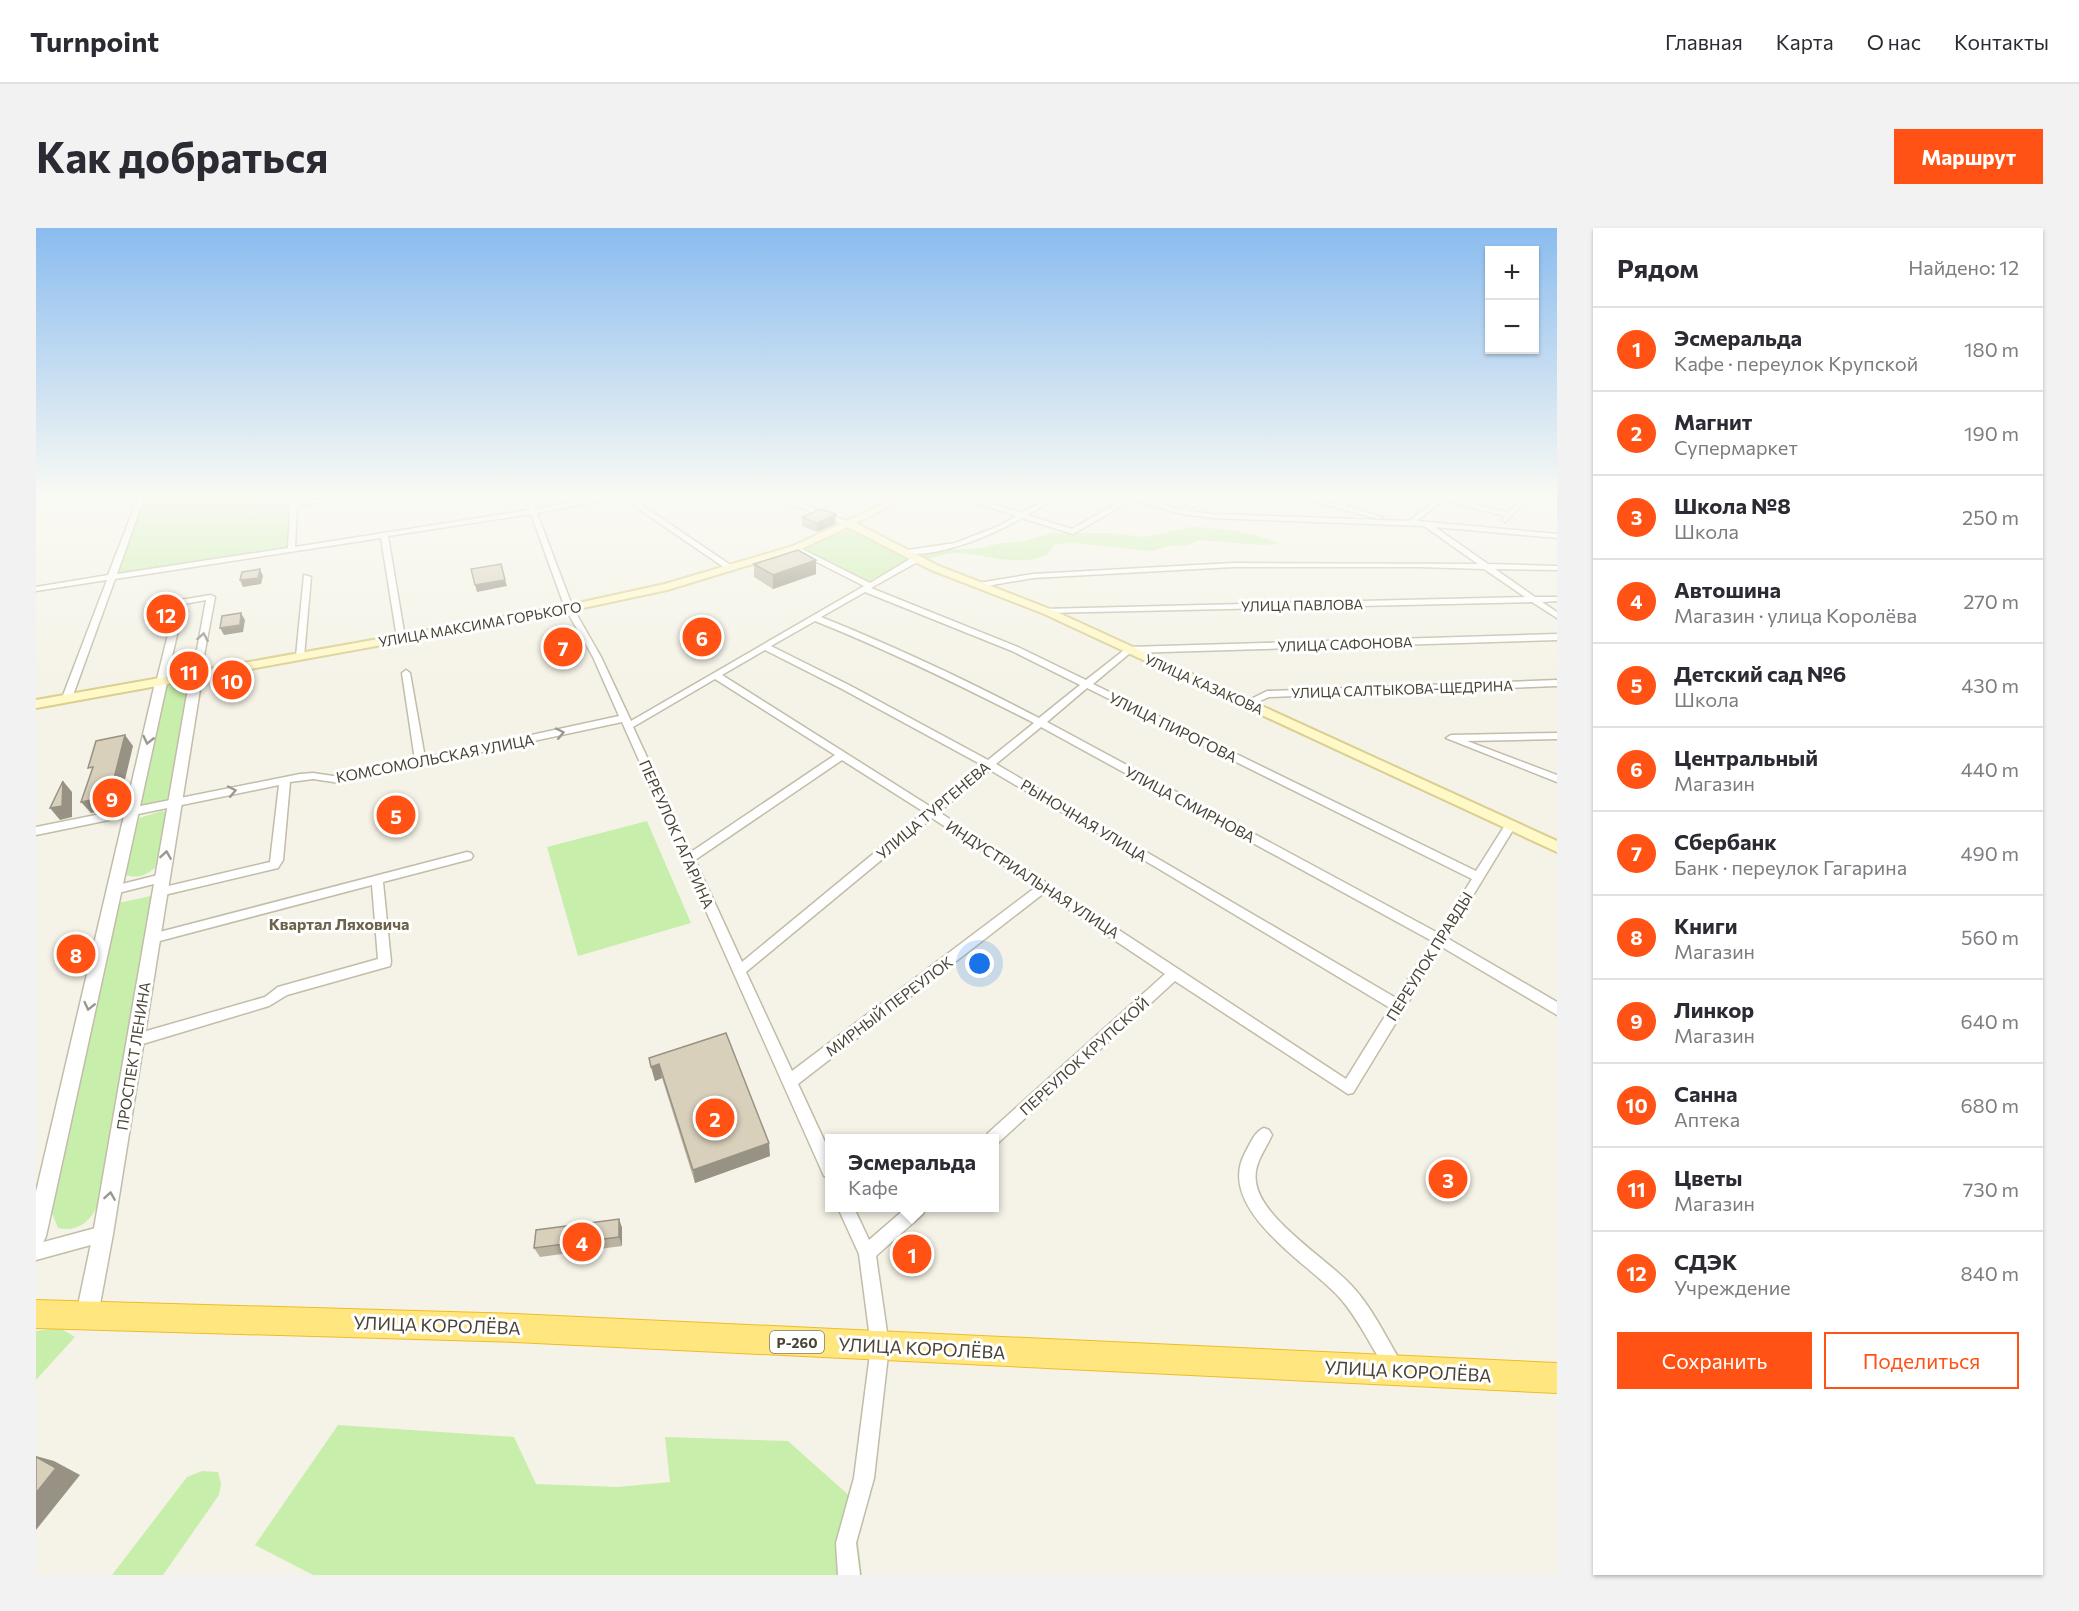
<!DOCTYPE html>
<html lang="ru">
<head>
<meta charset="utf-8">
<style>
	:root { --surface:#fff; --page:#f2f2f3; --text:#2b2b33; --muted:#7c7c81; --line:#e1e1e2; --accent:#ff5214 }
	body { margin:0; font-family:Commissioner,sans-serif; background:var(--page); color:var(--text) }
	.controls { position:absolute; right:18px; top:18px; display:grid; overflow:hidden; border-radius:0px; box-shadow:0 2px 4px #0004 }
	.controls button { width:54px; height:54px; display:grid; place-items:center; padding:0; border:0; border-bottom:2px solid var(--line); background:var(--surface); color:var(--text); font:30px sans-serif }
	.you { position:absolute; left:944px; top:736px; width:21px; height:21px; margin:-15px; border:4px solid #fff; border-radius:50%; background:#1a73e8; box-shadow:0 0 0 9px #1a73e833 }
	.badge { display:grid; place-items:center; width:39px; height:39px; border-radius:50%; background:var(--accent); color:#fff; font-size:20px; font-weight:700 }
	.pin { position:absolute; translate:-50% -50%; border:3px solid #fff; box-shadow:0 2px 6px #0006 }
	.popup { position:absolute; left:789px; top:906px; width:174px; height:78px; box-sizing:border-box; display:grid; place-content:center; border-radius:0px; background:var(--surface); filter:drop-shadow(0 2px 4px #0005); font-size:20px; white-space:nowrap; color:var(--muted) }
	.popup b { font-size:22px; color:var(--text) }
	.popup::after { content:''; position:absolute; left:50%; top:100%; margin-left:-12px; border:12px solid transparent; border-top-color:var(--surface) }
	.list { margin:0; padding:0; list-style:none }
	h2 { display:flex; justify-content:space-between; align-items:center; height:78px; margin:0; padding:0 24px; font-size:26px }
	h2 small { font-size:20px; font-weight:400; color:var(--muted) }
	.list li { display:grid; grid-template-columns:39px 1fr auto; gap:18px; align-items:center; box-sizing:border-box; height:84px; padding:0 24px; border-top:2px solid var(--line) }
	.list b { display:block; font-size:22px; white-space:nowrap }
	.list p { margin:0; font-size:20px; white-space:nowrap; color:var(--muted) }
	.list em { font-size:20px; font-style:normal; color:var(--muted) }
	.actions { display:flex; gap:12px; padding:18px 24px }
	.actions a { flex:1; padding:14px 0; border:2px solid var(--accent); border-radius:0px; text-align:center; font-size:21px; color:var(--accent) }
	.actions .main { background:var(--accent); color:#fff }
	.map { position:relative; flex:none; width:1521px; height:1347px; overflow:hidden; border-radius:0px }
	header { display:flex; align-items:center; gap:36px; box-sizing:border-box; height:84px; padding:0 30px; background:var(--surface); border-bottom:2px solid var(--line) }
	header strong { font-size:28px }
	nav { display:flex; gap:33px; margin-inline-start:auto; font-size:21px }
	.intro { display:flex; align-items:center; justify-content:space-between; box-sizing:border-box; height:144px; padding:0 36px }
	h1 { margin:0; font-size:42px }
	.button { padding:15px 27px; border-radius:0px; background:var(--accent); color:#fff; font-size:21px; font-weight:700 }
	main { display:flex; gap:36px; padding:0 36px }
	aside { flex:1; background:var(--surface); border-radius:0px; box-shadow:0 2px 4px #0004 }
	.map>svg:first-child { display:block }
</style>
</head>
<body>
<header>
<strong>Turnpoint</strong>
<nav><a>Главная</a><a>Карта</a><a>О нас</a><a>Контакты</a></nav>
</header>
<div class="intro"><h1>Как добраться</h1><a class="button">Маршрут</a></div>
<main>
<div class="map">
<svg width="1521" height="1347" viewBox="0 0 1521 1347">
	<rect width="100%" height="100%" fill="#f5f3e7"/>
	<path fill="#c8eeab" d="M103,267H253L252,321L76,348Z
		M1154,299C1179,299 1221,304 1243,316L1226,317L1163,312L1152,317L1133,318L1115,323L1037,315L1019,316L1012,326C980,341 951,325 919,325C907,325 896,332 887,330V326L893,323L946,320L965,315L989,313L1016,305H1074L1109,309Z
		M816,300L874,331L830,355L765,321Z
		M156,454L136,571L103,578L128,459Z
		M126,583L131,584L119,640C110,647 101,651 90,647L103,590Z
		M611,593L655,695L542,728L511,619Z
		M119,667L63,973C57,992 42,1005 22,1000L16,985L83,675Z
		M24,1100L39,1109L0,1152V1103Z
		M302,1197L478,1209L500,1256L582,1259L634,1254L629,1209L752,1213L817,1271L826,1347H277L219,1317Z
		M166,1243L182,1244L185,1255L183,1267L127,1347H76L151,1249Z"/>
	<g fill="none" stroke-linecap="round" stroke-linejoin="round">
		<g stroke="#c2bca8" stroke-width="3">
			<path id="minor" d="M103,267H109L81,346L252,320L255,267H261V274L313,267H328L261,278L259,319L493,282L488,267H494L500,281L580,267H591L699,340L692,342L585,269L501,285L537,380L565,429L595,493L828,358L757,322V318H760L834,355L877,329H883V333L835,360L982,419L1050,452L1092,419L1521,406V412L1094,425L1057,456L1440,643L1471,594H1479L1480,597L1411,710L1521,774V787L1406,719L1317,865L1312,866L1139,753L962,915L958,916V910H950L952,905L1129,746L1008,665L762,856L794,925V950L788,948L586,494L390,536L385,539L382,538L304,555L277,551L254,554L247,632L242,640L124,668L120,667L118,664L120,661L234,634L243,557L0,607V599L264,546L277,545L304,549L379,532L366,445L370,442L374,445L389,530L583,488L557,429L529,380L495,286L352,308L369,410L365,413L361,410L345,310L79,351L36,470L34,472H28L26,470L71,352L0,363V359L72,347ZM829,364L976,423L1044,457L1003,490C932,453 860,419 785,389ZM779,393C854,423 926,458 998,495L952,532L813,457L735,418ZM729,422L806,461L946,537L895,579L686,447ZM679,451L799,527L655,624L597,499ZM1051,460L1436,651L1402,705L1011,494ZM1005,499L1396,713L1360,770L960,536ZM806,532L888,584L706,734L659,632ZM954,542L1123,641L1354,780L1310,851L903,584ZM896,590L1000,659L756,843L710,744Z
				M918,267H927L985,285L1019,267H1026L991,287L1036,301L1090,270L1085,267H1096L1145,282L1168,267H1175L1152,283L1177,286L1373,293L1401,271L1391,267H1412L1410,269L1472,285L1490,267H1496L1469,294L1466,292L1469,288L1407,272L1381,293L1521,306V310L1399,299L1452,336L1521,338V342L1459,341L1499,369H1521V373L1506,374L1521,384V390L1496,374L1010,385H1007V381L1489,369L1448,341L1384,339H1197L997,350L945,359H942V355L997,346L1197,335L1442,336L1388,298L1177,290L1146,286L1096,272L1037,306L986,290C954,308 907,328 869,326L868,324L872,322L919,315L963,298L980,288Z
				M1254,267H1264L1303,277L1316,267H1323L1309,278L1346,289L1343,291Z
				M268,347L275,349L268,428L264,431L260,428Z
				M175,367L179,369L164,449L160,452L156,449L170,372L148,376L130,455L125,458L122,457L120,455L140,374L144,372Z
				M1521,452V458L1233,469L1215,477H1209L1207,475L1231,463Z
				M1521,505V511L1431,513L1521,547V554L1410,510L1415,507Z
				M431,624L435,625L437,628L435,631L347,654L355,734L354,738L251,767L233,778L100,818L95,816L93,812L95,808L100,806L229,769L242,759L342,731L336,657L116,715L112,713L110,710L112,707Z
				M126,646L130,647L132,650L130,653L78,666L72,662L74,659Z
				M1228,900L1233,902L1236,907C1229,923 1217,936 1220,954C1224,990 1291,1031 1315,1057C1336,1079 1349,1108 1365,1134L1368,1140L1365,1146L1359,1149L1353,1146C1336,1121 1323,1091 1303,1069C1272,1035 1179,981 1209,925C1214,916 1219,903 1228,900Z
				M802,980H818L833,1012L870,980H889L887,986L840,1028L853,1118L838,1250L820,1315L824,1347H802L800,1315L818,1250L835,1118L823,1026Z
				M67,998L73,1000L75,1006L73,1012L0,1032V1016Z"/>
		</g>
		<g stroke="#c2bca8" stroke-width="3">
			<path id="tertiary" d="M732,267H743L818,296L811,298Z
				M160,446L166,449L77,1006L62,1087L59,1095L51,1098L43,1095L40,1087L57,1006L154,449Z
				M125,452L131,455L10,1008L7,1015L0,1018V964L119,455Z"/>
		</g>
		<g stroke="#dacf91" stroke-width="4">
			<path id="secondary" d="M866,267H877L820,295L903,338L1014,381L1521,613V624L1006,385L895,342L812,299L763,322L631,362L533,383L0,480V472L533,377L629,356L757,318Z"/>
		</g>
		<g stroke="#efbc27" stroke-width="2">
			<path id="trunk" d="M0,1072L479,1086L1521,1135V1165L479,1114L0,1100Z"/>
		</g>
		<use href="#minor" fill="#fff" fill-rule="evenodd"/>
		<use href="#tertiary" fill="#fff" fill-rule="evenodd"/>
		<use href="#secondary" fill="#fff8c7" fill-rule="evenodd"/>
		<use href="#trunk" fill="#ffe67f" fill-rule="evenodd"/>
	</g>
	<path fill="#bab3a1" d="M766,289L799,296L781,304L766,298Z
		M780,332V346L737,361L718,349V336Z
		M613,830L734,928L659,955L626,850L619,853Z
		M583,991L586,1000V1018L504,1029L498,1020Z"/>
	<path fill="#979283" d="M800,286L799,296L781,304V295Z
		M780,332V346L737,361V347Z
		M224,341L227,348L225,356L207,359L204,352Z
		M469,352L471,358L441,364L439,357Z
		M205,385L209,392L207,404L188,407L184,400Z
		M89,507L97,518L83,577L79,580L55,585L45,574Z
		M27,553L36,564V589L24,592L14,580Z
		M623,836L626,850L619,853L615,839Z
		M733,915L734,928L659,955L657,942Z
		M583,991L586,1000V1018L583,1009Z
		M0,1228L18,1233L44,1247L0,1302Z"/>
	<path fill="#d8d0bb" stroke="#979283" stroke-width="1.5" d="M785,281L800,286L781,295L766,289Z
		M762,322L780,332L737,347L718,336Z
		M465,336L469,352L439,357L435,341Z
		M224,341L222,350L204,352L206,344Z
		M205,385L204,397L184,400L186,388Z
		M89,507L74,566L70,569L45,574L57,539L52,540L60,513Z
		M27,553L26,578L14,580Z
		M690,805L733,915L657,942L623,836L615,839L613,830Z
		M583,991V1009L498,1020L500,1002Z
		M0,1229L20,1240L0,1265Z"/>
	<defs><path id="oneway-chevron" d="M-2-3.5L2.5 0L-2 3.5" fill="none" stroke-width="1.6" stroke-linecap="round" stroke-linejoin="round" transform="scale(1.5)"/></defs>
	<g stroke="#9b9890">
		<use href="#oneway-chevron" transform="translate(167 409) rotate(-80)"/>
		<use href="#oneway-chevron" transform="translate(524 505) rotate(-12)"/>
		<use href="#oneway-chevron" transform="translate(112 512) rotate(103)"/>
		<use href="#oneway-chevron" transform="translate(196 563) rotate(-12)"/>
		<use href="#oneway-chevron" transform="translate(130 627) rotate(-81)"/>
		<use href="#oneway-chevron" transform="translate(53 778) rotate(103)"/>
		<use href="#oneway-chevron" transform="translate(74 968) rotate(-81)"/>
	</g>
	<linearGradient id="sky" x2="0" y2="1"><stop stop-color="#8abcef"/><stop offset="0.59" stop-color="#fafaf4"/><stop offset="1" stop-color="#fafaf4" stop-opacity="0"/></linearGradient>
	<rect width="1521" height="455" fill="url(#sky)"/>
	<g text-anchor="middle" dominant-baseline="central" stroke-width="6" stroke-linejoin="round" paint-order="stroke">
		<g font-size="14" fill="#494435" stroke="#fff">
			<text transform="translate(1266 377) rotate(-1)">УЛИЦА ПАВЛОВА</text>
			<text transform="translate(444 396) rotate(-10)">УЛИЦА МАКСИМА ГОРЬКОГО</text>
			<text transform="translate(1309 416) rotate(-2)">УЛИЦА САФОНОВА</text>
			<text transform="translate(1168 456) rotate(24)">УЛИЦА КАЗАКОВА</text>
			<text transform="translate(1366 461) rotate(-2)">УЛИЦА САЛТЫКОВА-ЩЕДРИНА</text>
		</g>
		<rect fill="#fff" stroke="#807c72" stroke-width="1.5" x="734" y="1103" width="54" height="22" rx="4.5"/>
		<g font-size="14" font-weight="bold" fill="#494435">
			<text x="761" y="1114">Р-260</text>
		</g>
		<g font-size="15" fill="#494435" stroke="#fff">
			<text transform="translate(1137 499) rotate(26)">УЛИЦА ПИРОГОВА</text>
			<text transform="translate(399 530) rotate(-11)">КОМСОМОЛЬСКАЯ УЛИЦА</text>
			<text transform="translate(1154 576) rotate(28)">УЛИЦА СМИРНОВА</text>
			<text transform="translate(897 582) rotate(-40)">УЛИЦА ТУРГЕНЕВА</text>
			<text transform="translate(1048 592) rotate(31)">РЫНОЧНАЯ УЛИЦА</text>
			<text transform="translate(641 606) rotate(66)">ПЕРЕУЛОК ГАГАРИНА</text>
			<text transform="translate(997 651) rotate(33)">ИНДУСТРИАЛЬНАЯ УЛИЦА</text>
			<text transform="translate(1393 728) rotate(-58)">ПЕРЕУЛОК ПРАВДЫ</text>
			<text transform="translate(853 778) rotate(-37)">МИРНЫЙ ПЕРЕУЛОК</text>
			<text transform="translate(97 828) rotate(-81)">ПРОСПЕКТ ЛЕНИНА</text>
			<text transform="translate(1048 828) rotate(-42)">ПЕРЕУЛОК КРУПСКОЙ</text>
		</g>
		<g font-size="16" font-weight="bold" fill="#6d634b" stroke="#fff">
			<text x="303" y="695">Квартал Ляховича</text>
		</g>
		<g font-size="18" fill="#494435" stroke="#fff">
			<text transform="translate(401 1097) rotate(2)">УЛИЦА КОРОЛЁВА</text>
			<text transform="translate(886 1120) rotate(3)">УЛИЦА КОРОЛЁВА</text>
			<text transform="translate(1372 1143) rotate(3)">УЛИЦА КОРОЛЁВА</text>
		</g>
	</g>
</svg>
<div class="controls">
<button>+</button>
<button>−</button>
</div>
<div class="you"></div>
<div class="pin badge" style="left:876px;top:1026px">1</div>
<div class="popup"><b>Эсмеральда</b>Кафе</div>
<div class="pin badge" style="left:679px;top:890px">2</div>
<div class="pin badge" style="left:1412px;top:951px">3</div>
<div class="pin badge" style="left:546px;top:1014px">4</div>
<div class="pin badge" style="left:360px;top:587px">5</div>
<div class="pin badge" style="left:666px;top:409px">6</div>
<div class="pin badge" style="left:527px;top:419px">7</div>
<div class="pin badge" style="left:40px;top:726px">8</div>
<div class="pin badge" style="left:76px;top:570px">9</div>
<div class="pin badge" style="left:196px;top:452px">10</div>
<div class="pin badge" style="left:153px;top:443px">11</div>
<div class="pin badge" style="left:130px;top:386px">12</div>
</div>
<aside>
<h2>Рядом<small>Найдено: 12</small></h2>
<ul class="list">
<li><span class="badge">1</span><div><b>Эсмеральда</b><p>Кафе · переулок Крупской</p></div><em>180 m</em></li>
<li><span class="badge">2</span><div><b>Магнит</b><p>Супермаркет</p></div><em>190 m</em></li>
<li><span class="badge">3</span><div><b>Школа №8</b><p>Школа</p></div><em>250 m</em></li>
<li><span class="badge">4</span><div><b>Автошина</b><p>Магазин · улица Королёва</p></div><em>270 m</em></li>
<li><span class="badge">5</span><div><b>Детский сад №6</b><p>Школа</p></div><em>430 m</em></li>
<li><span class="badge">6</span><div><b>Центральный</b><p>Магазин</p></div><em>440 m</em></li>
<li><span class="badge">7</span><div><b>Сбербанк</b><p>Банк · переулок Гагарина</p></div><em>490 m</em></li>
<li><span class="badge">8</span><div><b>Книги</b><p>Магазин</p></div><em>560 m</em></li>
<li><span class="badge">9</span><div><b>Линкор</b><p>Магазин</p></div><em>640 m</em></li>
<li><span class="badge">10</span><div><b>Санна</b><p>Аптека</p></div><em>680 m</em></li>
<li><span class="badge">11</span><div><b>Цветы</b><p>Магазин</p></div><em>730 m</em></li>
<li><span class="badge">12</span><div><b>СДЭК</b><p>Учреждение</p></div><em>840 m</em></li>
</ul>
<div class="actions"><a class="main">Сохранить</a><a>Поделиться</a></div>
</aside>
</main>
</body>
</html>
